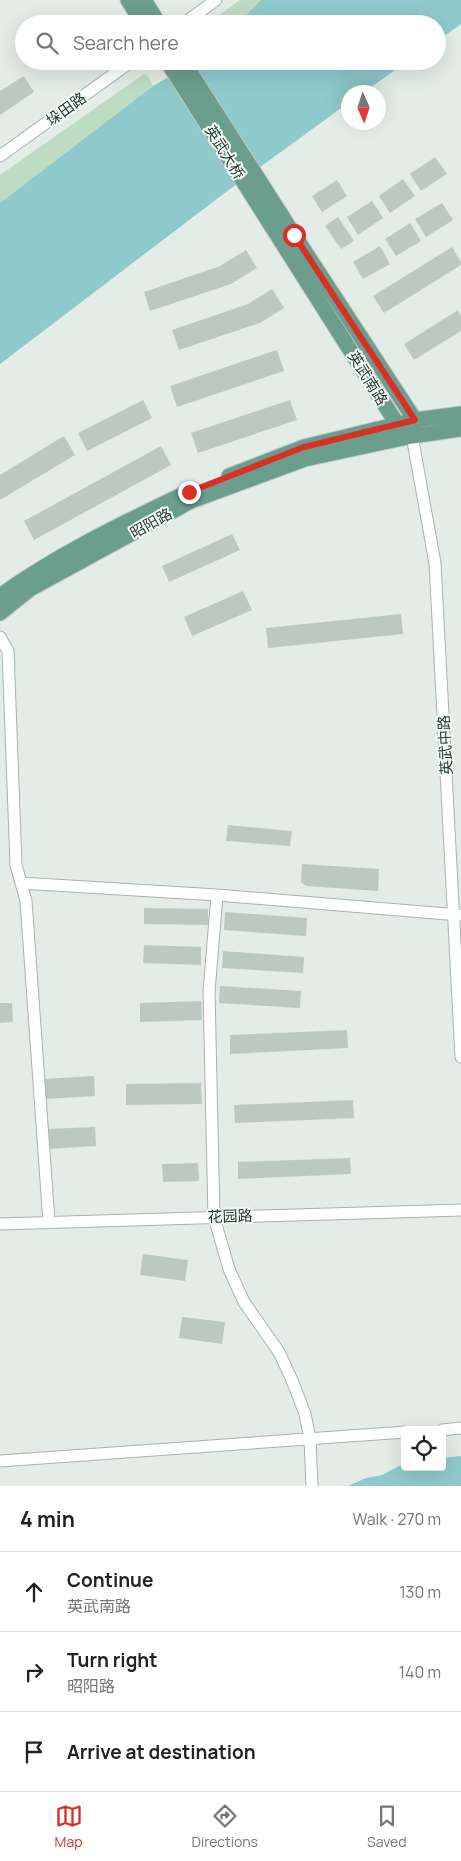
<!DOCTYPE html>
<html lang="en">
<head>
<meta charset="utf-8">
<style>
	:root { --surface:#fff; --page:#f2f2f2; --text:#222; --muted:#767676; --line:#e0e0e0; --accent:#d93025 }
	body { margin:0; font-family:Manrope,"Noto Sans SC",sans-serif; background:var(--page); color:var(--text) }
	.controls { position:absolute; right:15px; bottom:15px; display:grid; overflow:hidden; border-radius:5px; box-shadow:0 5px 20px #0002 }
	.controls button { width:45px; height:45px; display:grid; place-items:center; padding:0; border:0; border-bottom:1px solid var(--line); background:var(--surface); color:var(--text); font:25px sans-serif }
	.compass { position:absolute; left:341px; top:85px; width:45px; height:45px; border-radius:50%; background:var(--surface); box-shadow:0 5px 20px #0002; rotate:177deg }
	.stop { position:absolute; width:15px; height:15px; margin:-11px; border:4px solid #d93025; border-radius:50%; background:#fff }
	.stop.end { background:#d93025; border-color:#fff; box-shadow:0 1px 5px #0008 }
	.list { margin:0; padding:0; list-style:none }
	h2 { display:flex; justify-content:space-between; align-items:center; height:65px; margin:0; padding:0 20px; font-size:21px }
	h2 small { font-size:16px; font-weight:400; color:var(--muted) }
	.list li { display:grid; grid-template-columns:32px 1fr auto; gap:15px; align-items:center; box-sizing:border-box; height:80px; padding:0 20px; border-top:1px solid var(--line) }
	.list b { display:block; font-size:19px; white-space:nowrap }
	.list p { margin:0; font-size:16px; white-space:nowrap; color:var(--muted) }
	.list em { font-size:16px; font-style:normal; color:var(--muted) }
	.icon { flex:none; width:28px; height:28px; fill:none; stroke:currentColor; stroke-width:2; stroke-linecap:round; stroke-linejoin:round }
	.map { position:relative; flex:none; width:461px; height:1486px; overflow:hidden }
	.search { position:absolute; background:var(--surface); box-shadow:0 5px 20px #0002; left:15px; right:15px; top:15px; height:55px; display:flex; align-items:center; gap:12px; box-sizing:border-box; padding:0 18px; border-radius:28px; color:var(--muted); font-size:19px }
	.sheet { height:305px; background:var(--surface) }
	nav { display:flex; justify-content:space-around; align-items:center; box-sizing:border-box; height:70px; border-top:1px solid var(--line); background:var(--surface); font-size:14px; color:var(--muted) }
	nav a { display:grid; justify-items:center; gap:2px }
	nav .on { color:var(--accent) }
	.map>svg:first-child { display:block }
</style>
</head>
<body>
<div class="map">
<svg width="461" height="1486" viewBox="0 0 461 1486">
	<rect width="100%" height="100%" fill="#e3ece7"/>
	<path fill="#bedbc3" d="M240,0H261L237,24H207Z
		M144,74L148,76L153,86L0,203V175Z"/>
	<path fill="#90c9cc" d="M261,0H461V24L437,41V24H237Z
		M196,61H408L364,92H348V103L226,192L0,364V203L153,86Z
		M461,1456V1486H348L366,1478L382,1475L405,1463V1467H442V1458Z"/>
	<path fill="#bcc9c3" d="M24,76L34,92L0,115V91Z
		M435,157L447,174L421,191L410,174Z
		M403,179L415,196L390,213L379,196Z
		M337,180L347,196L322,212L312,196Z
		M372,201L383,218L358,235L347,217Z
		M442,203L453,220L426,237L415,219Z
		M338,217L354,241L341,249L325,226Z
		M410,223L421,241L396,256L385,239Z
		M380,246L390,264L363,279L353,262Z
		M452,247L461,262V265L384,313L373,296Z
		M246,250L257,268L231,284L150,311L144,292L220,266Z
		M272,289L284,308L260,323L179,350L172,330L248,304Z
		M458,310L461,316V331L414,360L404,344Z
		M277,350L284,371L177,407L170,386Z
		M143,400L152,418L87,451L78,433Z
		M290,400L297,420L198,453L191,433Z
		M64,436L75,455L0,500V475Z
		M161,446L171,465L34,540L24,521Z
		M232,534L240,550L169,582L162,566Z
		M243,591L252,610L192,636L184,617Z
		M401,614L403,634L268,648L266,628Z
		M228,825L292,831L290,846L226,841Z
		M302,864L379,869L378,891L306,886L301,882Z
		M144,908L208,909V925L144,924Z
		M225,912L307,918L306,936L224,930Z
		M144,945L201,947V965L143,963Z
		M223,951L304,957L303,973L222,968Z
		M220,986L301,991L300,1008L219,1003Z
		M201,1001L202,1020L140,1022V1003Z
		M0,1003H12L13,1022L0,1023Z
		M347,1030L348,1048L230,1054V1035Z
		M94,1076L95,1096L45,1099L44,1079Z
		M201,1083L202,1104L126,1105V1084Z
		M353,1100L354,1118L235,1123L234,1105Z
		M95,1127L96,1146L48,1149V1129Z
		M350,1158L351,1174L238,1179V1162Z
		M198,1163L199,1181L163,1182L162,1164Z
		M143,1254L188,1260L185,1281L140,1275Z
		M182,1317L225,1322L222,1344L179,1338Z"/>
	<g fill="none" stroke-linecap="round" stroke-linejoin="round">
		<g stroke="#a6b4ad" stroke-width="13">
			<path id="minor" d="M183,24L216,0
				M0,156L132,61
				M412,436L435,563L461,1057
				M0,637L8,651L16,865L26,901L49,1222
				M21,883L217,895L459,915
				M217,895L209,992L214,1217L229,1269L244,1302L279,1352L292,1380L305,1414L310,1439L312,1486
				M0,1224L461,1210
				M442,1430L461,1428
				M0,1461L405,1432"/>
		</g>
		<g stroke="#c2c8c6" stroke-width="17">
			<path id="major" d="M128,0L143,24
				M144,0L159,24
				M167,61L397,424L412,436L415,420L294,235L183,61
				M229,476L304,447L415,420L461,414
				M0,596C57,555 119,525 182,495
				M0,613L30,589L191,501L305,459L412,436L461,429"/>
		</g>
		<use href="#minor" stroke="#fff" stroke-width="11"/>
		<use href="#major" stroke="#6b9e8c" stroke-width="15"/>
	</g>
	<g fill="none" stroke-linecap="round" stroke-linejoin="round">
		<path stroke="#d93025" stroke-width="6" d="M189,492L304,447L415,420L294,235"/>
	</g>
	<g text-anchor="middle" dominant-baseline="central" stroke-width="4" stroke-linejoin="round" paint-order="stroke">
		<g font-size="15" fill="#243c33" stroke="#f4f9f6">
			<text transform="translate(66 109) rotate(-36)">垛田路</text>
			<text transform="translate(225 152) rotate(58)">英武大桥</text>
			<text transform="translate(368 378) rotate(58)">英武南路</text>
			<text transform="translate(151 523) rotate(-29)">昭阳路</text>
			<text transform="translate(445 745) rotate(-93)">英武中路</text>
			<text transform="translate(230 1216) rotate(-2)">花园路</text>
		</g>
	</g>
</svg>
<div class="controls">
<button><svg class="icon" aria-label="locate" viewBox="0 0 24 24"><circle cx="12" cy="12" r="6"/><path d="M12 2v4M12 18v4M2 12h4M18 12h4"/></svg></button>
</div>
<svg class="compass" viewBox="-18 -18 36 36"><path d="M0-13l5 13h-10z" fill="#e53935"/><path d="M0 13l5-13h-10z" fill="#767676"/></svg>
<div class="stop" style="left:294px;top:235px"></div>
<div class="stop end" style="left:189px;top:492px"></div>
<div class="search"><svg class="icon" aria-label="search" viewBox="0 0 24 24"><circle cx="10" cy="10" r="6"/><path d="M15 15l6 6"/></svg>Search here</div>
</div>
<section class="sheet">
<h2>4 min<small>Walk · 270 m</small></h2>
<ul class="list">
<li><svg class="icon" aria-label="ahead" viewBox="0 0 24 24"><path d="M12 20V5M6 11l6-6 6 6"/></svg><div><b>Continue</b><p>英武南路</p></div><em>130 m</em></li>
<li><svg class="icon" aria-label="right" viewBox="0 0 24 24"><path d="M7 20v-9h11M14 6l5 5-5 5"/></svg><div><b>Turn right</b><p>昭阳路</p></div><em>140 m</em></li>
<li><svg class="icon" aria-label="arrive" viewBox="0 0 24 24"><path d="M6 21V4h12l-3 4 3 4H6"/></svg><div><b>Arrive at destination</b></div></li>
</ul>
</section>
<nav>
<a class="on"><svg class="icon" aria-label="map" viewBox="0 0 24 24"><path d="M3 6l6-2 6 2 6-2v14l-6 2-6-2-6 2zM9 4v14M15 6v14"/></svg>Map</a>
<a><svg class="icon" aria-label="directions" viewBox="0 0 24 24"><path d="M12 3l9 9-9 9-9-9zM9 14v-3h6M13 9l2 2-2 2"/></svg>Directions</a>
<a><svg class="icon" aria-label="saved" viewBox="0 0 24 24"><path d="M7 4h10v16l-5-4-5 4z"/></svg>Saved</a>
</nav>
</body>
</html>
